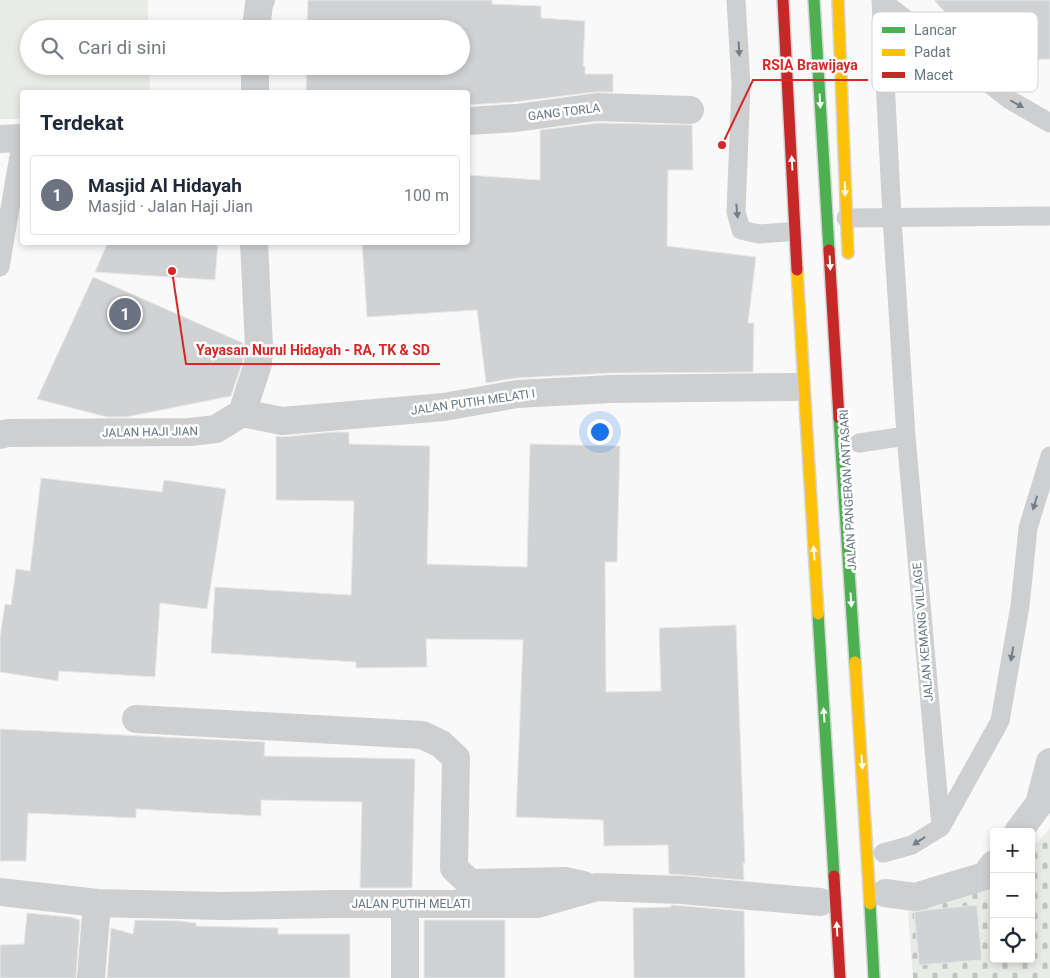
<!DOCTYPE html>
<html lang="id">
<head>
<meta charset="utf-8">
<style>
	:root { --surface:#fff; --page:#f2f2f3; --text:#1f2937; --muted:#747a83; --line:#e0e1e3; --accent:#db2777 }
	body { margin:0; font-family:Roboto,sans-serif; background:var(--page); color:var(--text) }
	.controls { position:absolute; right:15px; bottom:15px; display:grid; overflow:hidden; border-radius:5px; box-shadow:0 2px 8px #0003 }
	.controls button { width:45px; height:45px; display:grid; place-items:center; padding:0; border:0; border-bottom:1px solid var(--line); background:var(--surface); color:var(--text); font:25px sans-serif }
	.you { position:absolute; left:599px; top:431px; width:18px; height:18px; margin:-12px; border:4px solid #fff; border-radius:50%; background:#1a73e8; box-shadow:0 0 0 8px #1a73e833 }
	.badge { display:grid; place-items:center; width:32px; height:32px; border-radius:50%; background:var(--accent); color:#fff; font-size:16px; font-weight:700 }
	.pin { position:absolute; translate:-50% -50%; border:2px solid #fff; box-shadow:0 1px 5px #0006 }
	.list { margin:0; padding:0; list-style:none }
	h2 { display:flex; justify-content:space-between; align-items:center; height:65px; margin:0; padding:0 20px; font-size:21px }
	h2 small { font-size:16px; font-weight:400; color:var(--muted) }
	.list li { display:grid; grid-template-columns:32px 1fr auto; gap:15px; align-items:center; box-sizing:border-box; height:80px; margin:0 10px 10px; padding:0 10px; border:1px solid var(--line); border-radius:5px }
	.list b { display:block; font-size:19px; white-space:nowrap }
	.list p { margin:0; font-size:16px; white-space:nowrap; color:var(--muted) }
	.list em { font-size:16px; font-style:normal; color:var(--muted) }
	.icon { flex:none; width:28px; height:28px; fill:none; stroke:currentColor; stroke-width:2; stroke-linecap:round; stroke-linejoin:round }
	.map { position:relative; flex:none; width:1050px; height:978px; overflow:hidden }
	.search { position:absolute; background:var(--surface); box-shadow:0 2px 8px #0003; left:20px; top:20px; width:450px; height:55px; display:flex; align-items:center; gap:12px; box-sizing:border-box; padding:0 18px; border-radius:28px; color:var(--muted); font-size:19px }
	.panel { position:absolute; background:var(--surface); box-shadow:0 2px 8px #0003; left:20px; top:90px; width:450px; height:155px; border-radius:5px }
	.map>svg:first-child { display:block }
</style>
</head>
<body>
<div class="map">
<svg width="1050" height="978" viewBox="0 0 1050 978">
	<defs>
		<pattern id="cemetery-stones" width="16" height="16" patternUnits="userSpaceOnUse" patternTransform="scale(1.25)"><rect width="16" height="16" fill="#e8ebe6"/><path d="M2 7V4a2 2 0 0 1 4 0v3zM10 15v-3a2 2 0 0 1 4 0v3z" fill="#c0c3c0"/></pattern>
	</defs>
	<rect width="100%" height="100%" fill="#f9f9f9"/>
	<path fill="#e8ebe6" d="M0,0H148V29H29V66H149L150,92H22V119H0Z"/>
	<path fill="url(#cemetery-stones)" d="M1050,825V978H913L908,912L994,883V959H1031V849L1048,831Z"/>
	<path fill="#d0d2d3" stroke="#e8e8e8" d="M308,0H492V4L541,6V18L585,21L583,66H585V74H613V92H595L514,102L468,105V92H306L307,66H461V29H307Z
		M934,0H1050V59L989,62Z
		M598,123L692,125L693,170H668L667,246L756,257L748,323H754L753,372L611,373L516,378L486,383L477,310L367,317L362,242H468V175L540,180V130Z
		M108,242H218L215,280L95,272Z
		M93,277L243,343V361L231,396L126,417H107L37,399Z
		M333,432H349V444L430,446L427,564L527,567L530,444L620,446L617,562H605L606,692L661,691L659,628L736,625L745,863H743L744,880L669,874L668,845L604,846L603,820L516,817L523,640L426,639L427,667L356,668V662L211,653L215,587L351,595L354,501L276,500V436L283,437Z
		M41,478L162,492L164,480L226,489L207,609L160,603L155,677L59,671L58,681L0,672V637L5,604L11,605L16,569L30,571Z
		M0,729L265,742L264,756L415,759L412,888H360L362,802L261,800V816L136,809V818L28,813L26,861H0Z
		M671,905L744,911L745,978H634L633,908L671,907Z
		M977,905L982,960L919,965L914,912L926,910Z
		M27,913L70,917L80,920L76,978H0V945L24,944Z
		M135,920L180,921L196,923V926L278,928V934H350V978H107L111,928L133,934Z
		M424,920H505V978H424Z"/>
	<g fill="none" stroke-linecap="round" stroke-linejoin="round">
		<g stroke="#d5d6d7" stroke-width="14">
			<path id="fast" d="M814,0L829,250
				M839,418L855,662
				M818,614L834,876
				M870,904L874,978"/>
		</g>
		<g stroke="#d5d6d7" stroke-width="14">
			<path id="slow" d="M838,0L848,253
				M797,270L818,614
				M855,662L870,904"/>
		</g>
		<g stroke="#d5d6d7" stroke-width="14">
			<path id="jam" d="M783,0L797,270
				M829,250L839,418
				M834,876L840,978"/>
		</g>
		<path stroke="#cecfd0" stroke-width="19" d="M736,0L741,85L736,212L741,230L759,234L786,232
			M881,0L1010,100L1050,123
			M881,1L892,217L906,436L941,827
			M846,218L1050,216
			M0,267L22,138
			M859,443L906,436
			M883,853L912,845L941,827L1000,721L1020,606L1028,528L1050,456"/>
		<path stroke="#cecfd0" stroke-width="28" d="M256,29L259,4L261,0
			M255,92V66
			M468,121L516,118L597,107L690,110
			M0,139L22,138
			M242,413L282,421L444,407L517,394L611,389L795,387
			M0,435L8,433L190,432L216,429L242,413L258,364L259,347L254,242
			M136,719L422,735L441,744L456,758L454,868L470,883L565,881L583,885
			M1018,832L1039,804L1050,762
			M0,892L97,903L222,906L334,904H537L597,887L682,890L820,902
			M885,893L915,897L985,876L994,864
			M91,978L97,903
			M405,978V904"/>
		<use href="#fast" stroke="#4caf50" stroke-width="11"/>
		<use href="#slow" stroke="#ffc107" stroke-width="11"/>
		<use href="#jam" stroke="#c62828" stroke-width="11"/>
	</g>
	<defs><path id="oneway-solid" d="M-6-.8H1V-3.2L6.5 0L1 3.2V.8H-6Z" transform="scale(1.25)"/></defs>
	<g fill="#707f8b">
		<use href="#oneway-solid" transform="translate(739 49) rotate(87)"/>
		<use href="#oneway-solid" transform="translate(1017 104) rotate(29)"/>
		<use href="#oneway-solid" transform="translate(737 211) rotate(84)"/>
		<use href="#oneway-solid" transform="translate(1035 503) rotate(107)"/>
		<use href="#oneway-solid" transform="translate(1012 654) rotate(100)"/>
		<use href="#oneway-solid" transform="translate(919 841) rotate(147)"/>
	</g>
	<g fill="#f6fbf6">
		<use href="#oneway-solid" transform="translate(820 101) rotate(87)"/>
		<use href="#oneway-solid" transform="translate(792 163) rotate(-93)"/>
		<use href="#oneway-solid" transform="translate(845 189) rotate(88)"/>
		<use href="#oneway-solid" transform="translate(830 263) rotate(87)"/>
		<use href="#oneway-solid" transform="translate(814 553) rotate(-94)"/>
		<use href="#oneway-solid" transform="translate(851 600) rotate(86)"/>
		<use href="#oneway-solid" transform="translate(824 715) rotate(-94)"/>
		<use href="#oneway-solid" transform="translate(862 762) rotate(86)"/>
		<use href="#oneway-solid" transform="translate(837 929) rotate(-93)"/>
	</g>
	<g text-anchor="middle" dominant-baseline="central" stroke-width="5" stroke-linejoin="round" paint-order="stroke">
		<g font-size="12" fill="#657683" stroke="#fff">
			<text transform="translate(564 112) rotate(-7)">GANG TORLA</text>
			<text transform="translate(473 402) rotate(-8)">JALAN PUTIH MELATI I</text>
			<text transform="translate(150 432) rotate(-1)">JALAN HAJI JIAN</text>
			<text transform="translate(848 490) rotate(-93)">JALAN PANGERAN ANTASARI</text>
			<text transform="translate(923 632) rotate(-95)">JALAN KEMANG VILLAGE</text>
			<text x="411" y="904">JALAN PUTIH MELATI</text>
		</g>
	</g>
	<rect x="872" y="12" width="166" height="80" rx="8" fill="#fff" stroke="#d1d6da" stroke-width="1"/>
	<rect x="882" y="27" width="23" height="6" fill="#4caf50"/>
	<rect x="882" y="49" width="23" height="7" fill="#ffc107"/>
	<rect x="882" y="72" width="23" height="6" fill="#c62828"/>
	<g font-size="14" fill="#657683">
		<text x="914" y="35">Lancar</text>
		<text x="914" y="57">Padat</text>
		<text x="914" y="80">Macet</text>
	</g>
	<path fill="none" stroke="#d62828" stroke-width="2" d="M722 145L753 80H868M172 271L186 364H440"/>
	<g fill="#d62828" stroke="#fff" stroke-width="2">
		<circle cx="722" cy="145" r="5"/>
		<circle cx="172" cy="271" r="5"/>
	</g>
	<g font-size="14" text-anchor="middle" font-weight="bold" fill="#d62828" stroke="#fff" stroke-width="5" stroke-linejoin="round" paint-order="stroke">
		<text x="810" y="70">RSIA Brawijaya</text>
		<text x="313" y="355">Yayasan Nurul Hidayah - RA, TK &amp; SD</text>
	</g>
</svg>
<div class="controls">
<button>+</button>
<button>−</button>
<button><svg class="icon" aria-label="locate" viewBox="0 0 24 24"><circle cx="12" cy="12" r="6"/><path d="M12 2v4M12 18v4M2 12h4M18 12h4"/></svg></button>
</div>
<div class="you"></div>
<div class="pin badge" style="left:125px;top:314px;background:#6b7280">1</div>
<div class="search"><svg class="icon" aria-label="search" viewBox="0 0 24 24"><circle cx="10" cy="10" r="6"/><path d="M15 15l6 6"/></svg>Cari di sini</div>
<section class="panel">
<h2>Terdekat<small></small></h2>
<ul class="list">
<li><span class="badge" style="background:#6b7280">1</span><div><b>Masjid Al Hidayah</b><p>Masjid · Jalan Haji Jian</p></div><em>100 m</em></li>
</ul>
</section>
</div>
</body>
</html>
